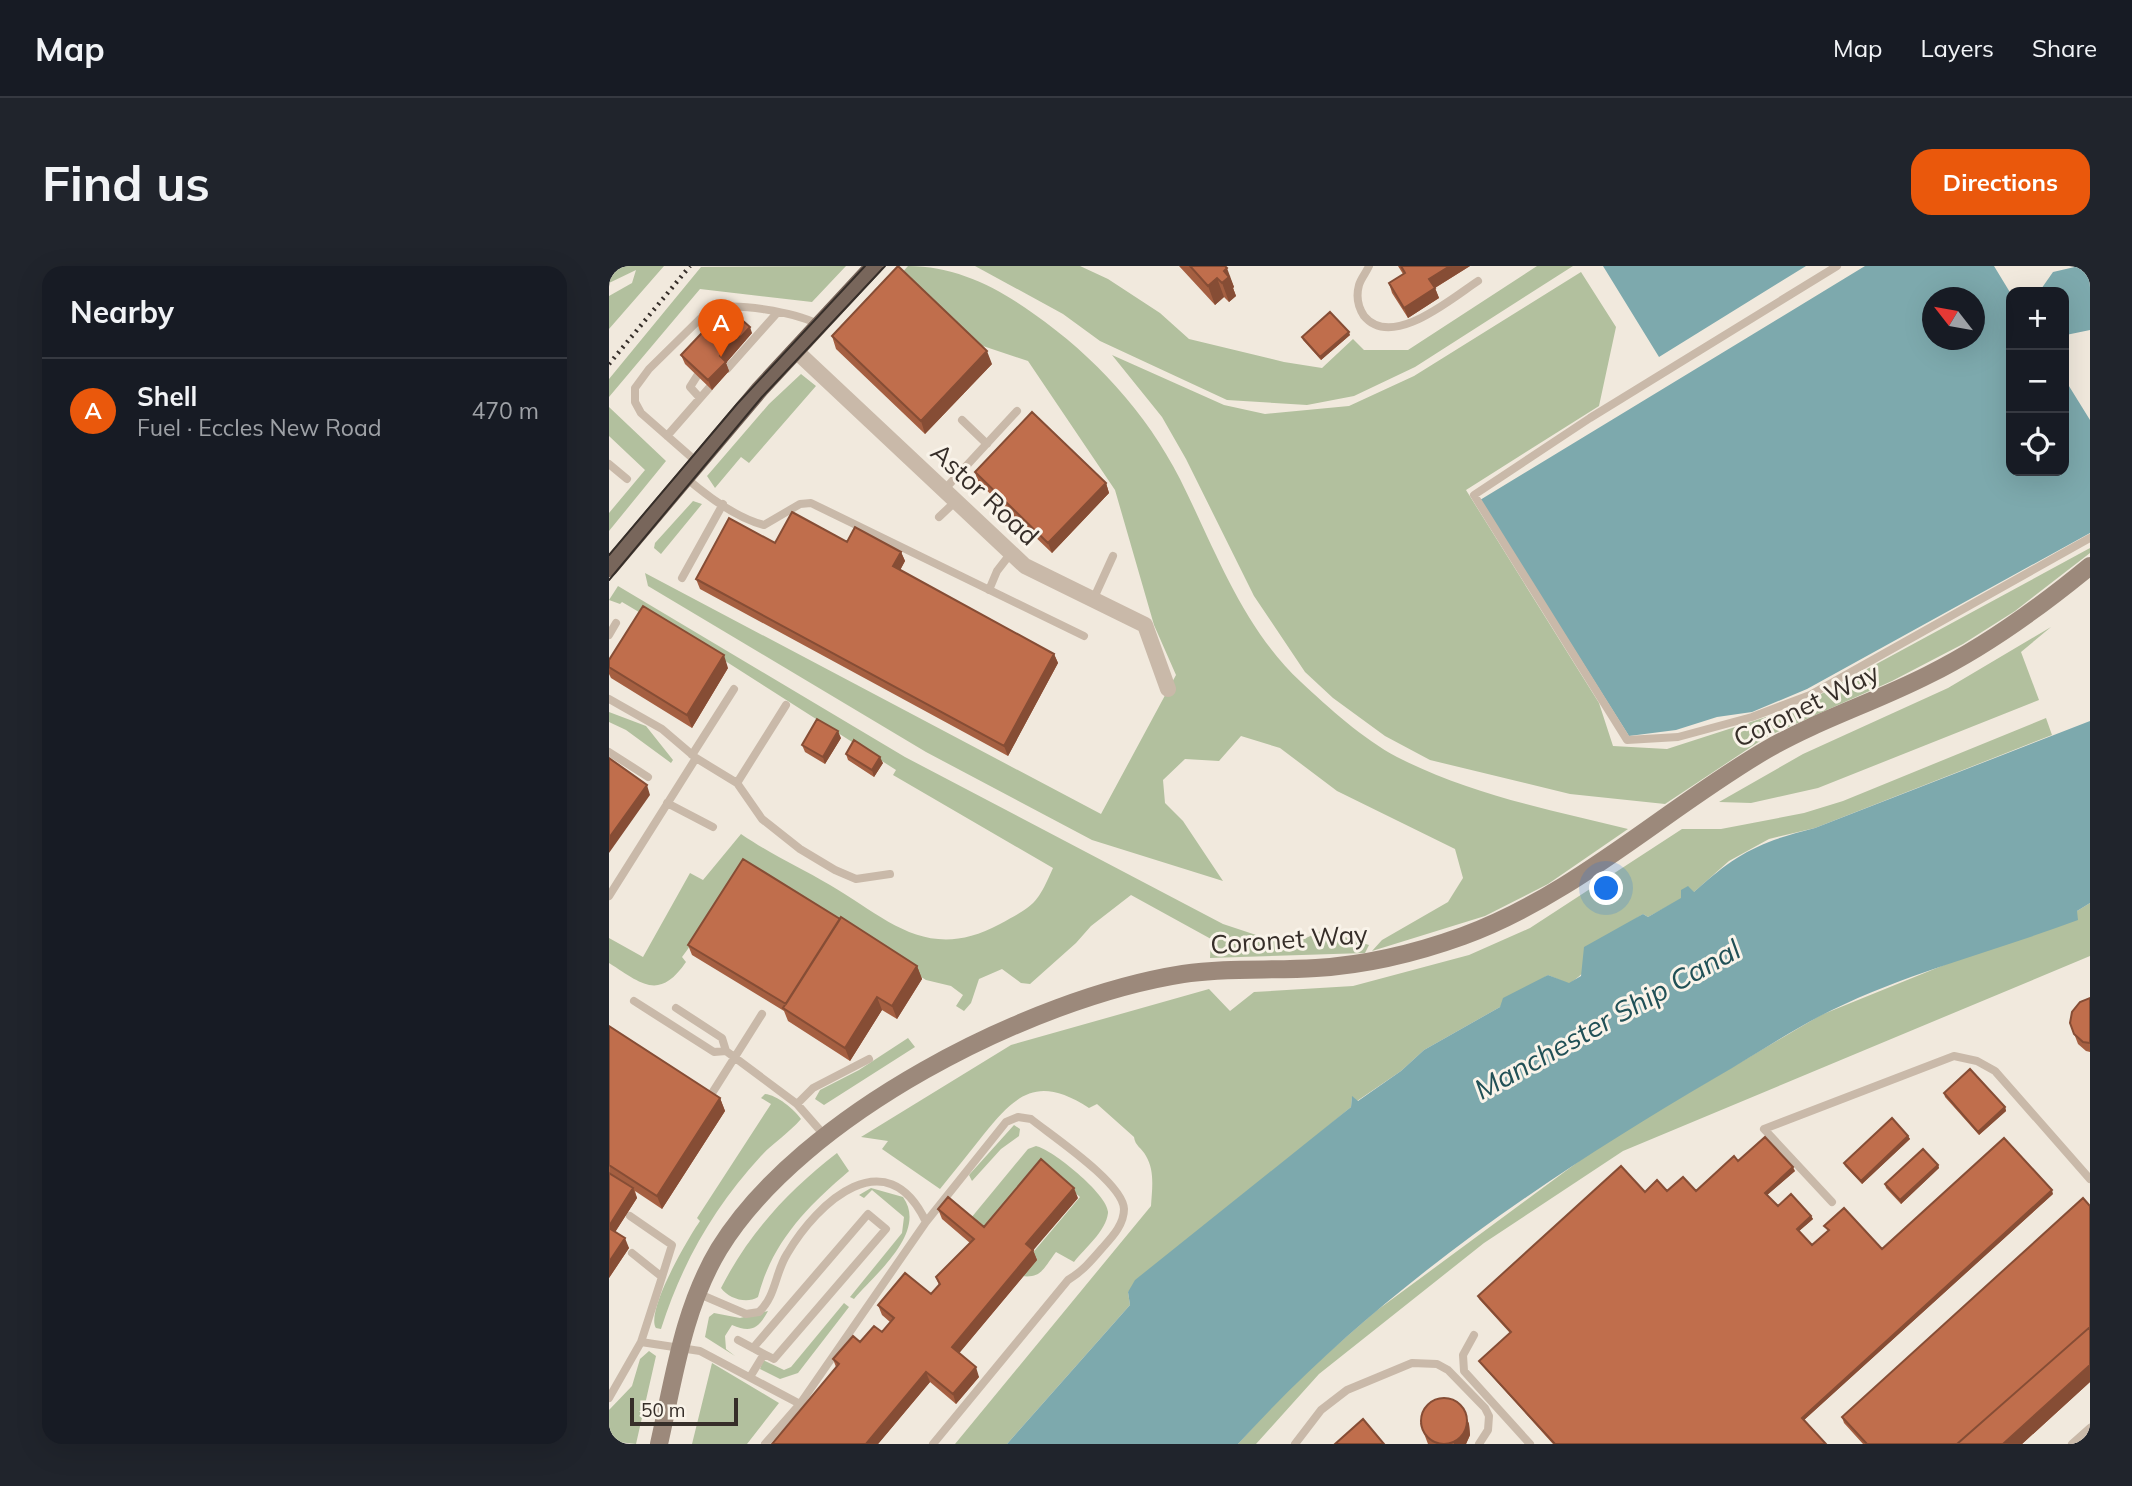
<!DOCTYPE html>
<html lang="en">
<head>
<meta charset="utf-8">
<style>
	:root { --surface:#171b24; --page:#20242c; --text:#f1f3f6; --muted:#9ea1a6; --line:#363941; --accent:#ea580c }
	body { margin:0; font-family:Mulish,sans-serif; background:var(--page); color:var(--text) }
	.controls { position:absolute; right:21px; top:21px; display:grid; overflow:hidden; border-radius:14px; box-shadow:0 7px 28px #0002 }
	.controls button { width:63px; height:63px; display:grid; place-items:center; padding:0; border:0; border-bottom:2px solid var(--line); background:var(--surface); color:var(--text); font:35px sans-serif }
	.compass { position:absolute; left:1313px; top:21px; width:63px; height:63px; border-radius:50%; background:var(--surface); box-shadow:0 7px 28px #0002; rotate:301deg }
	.scale { position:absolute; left:21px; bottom:18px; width:108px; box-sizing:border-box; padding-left:7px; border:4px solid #362e29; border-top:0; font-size:19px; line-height:24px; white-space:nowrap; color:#362e29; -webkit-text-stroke:5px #f9f3e9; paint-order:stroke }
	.you { position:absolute; left:998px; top:623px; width:24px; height:24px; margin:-18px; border:5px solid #fff; border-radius:50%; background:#1a73e8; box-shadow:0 0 0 10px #1a73e833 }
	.badge { display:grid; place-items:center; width:46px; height:46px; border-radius:50%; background:var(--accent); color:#fff; font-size:23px; font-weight:700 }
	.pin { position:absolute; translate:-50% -58px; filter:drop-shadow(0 2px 4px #0008) }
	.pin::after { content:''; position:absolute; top:37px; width:24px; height:21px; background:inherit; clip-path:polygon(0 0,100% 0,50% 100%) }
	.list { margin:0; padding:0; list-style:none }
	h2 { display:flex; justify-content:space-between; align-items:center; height:91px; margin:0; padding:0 28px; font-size:30px }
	h2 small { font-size:23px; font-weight:400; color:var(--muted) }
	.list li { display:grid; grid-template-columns:46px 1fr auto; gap:21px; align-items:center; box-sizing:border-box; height:105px; padding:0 28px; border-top:2px solid var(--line) }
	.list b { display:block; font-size:26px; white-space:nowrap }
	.list p { margin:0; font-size:23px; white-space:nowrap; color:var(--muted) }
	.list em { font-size:23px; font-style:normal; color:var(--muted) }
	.icon { flex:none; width:38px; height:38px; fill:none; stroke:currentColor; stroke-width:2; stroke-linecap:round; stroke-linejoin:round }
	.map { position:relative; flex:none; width:1481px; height:1178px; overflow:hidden; border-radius:21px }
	header { display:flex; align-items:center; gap:42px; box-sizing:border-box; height:98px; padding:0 35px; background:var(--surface); border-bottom:2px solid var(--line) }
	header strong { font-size:33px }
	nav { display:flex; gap:38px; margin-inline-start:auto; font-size:24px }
	.intro { display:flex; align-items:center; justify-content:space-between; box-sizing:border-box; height:168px; padding:0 42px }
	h1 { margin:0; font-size:49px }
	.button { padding:18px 32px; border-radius:21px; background:var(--accent); color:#fff; font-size:24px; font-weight:700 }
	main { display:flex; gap:42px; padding:0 42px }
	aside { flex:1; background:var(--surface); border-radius:21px; box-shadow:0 7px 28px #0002 }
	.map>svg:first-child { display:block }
</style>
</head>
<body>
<header>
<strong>Map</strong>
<nav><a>Map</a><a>Layers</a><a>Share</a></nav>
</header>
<div class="intro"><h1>Find us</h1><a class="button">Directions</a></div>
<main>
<aside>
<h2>Nearby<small></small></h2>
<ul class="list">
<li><span class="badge">A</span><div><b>Shell</b><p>Fuel · Eccles New Road</p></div><em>470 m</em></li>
</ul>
</aside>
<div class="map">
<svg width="1481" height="1178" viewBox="0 0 1481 1178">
	<rect width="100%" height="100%" fill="#f1e9dd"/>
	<path fill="#b2c09e" d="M0,0H55L0,63V30L23,17L27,4L0,17Z
		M237,0L203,36L91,23L0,131V113L92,1Z
		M299,0C346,0 388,21 425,48C485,90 537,146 571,213C606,283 633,361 692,416C720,442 754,473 788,491C860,528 941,544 1019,563L939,618L876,650L763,685L773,674L839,636L854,612L846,583L728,525L671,482L632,470L610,495L576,493L554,514L556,537L574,555L614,615L483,574L317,486L39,320L36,307L492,548L567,409L545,359L506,224L419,95L359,75L291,9Z
		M366,0H471L499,13L551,47L580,73L675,96L713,102L744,73L755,84H799L928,0H964L806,101L745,130L698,139L618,134L491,75L454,48Z
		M972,6L1007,61L990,140L857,224L990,437L1004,480L1058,483L1188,441L1481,282V287L1406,345L1354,378L1283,415L1157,471L1056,538L961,528L821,494L776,470L724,432L696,406L645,330L577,193L553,151L503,89L615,139L656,148L740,140L805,110Z
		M192,108L207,120L140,197L132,191L106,222L98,210L160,138Z
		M0,141L57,195L0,265V247L36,204L0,170Z
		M84,235L93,238L52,288L45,282L46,277Z
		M9,320L296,491L614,658L680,680L714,664L760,679L756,687L601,692L602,673L522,629L482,660L467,677L421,718L412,717L393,703L370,713L362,737L355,745L347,740L354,729L342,720L317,714L138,603L73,691L77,696C50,735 33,718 0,697V672L34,691L81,607L94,614L132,568C163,589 190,601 221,619C280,654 319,697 391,658C426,639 428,638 444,602L284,509L287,504L38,345L35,349L13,336L11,338L0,334Z
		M1442,361L1412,386L1430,434L1209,522L1142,537L1110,536L1194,488L1339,422Z
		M0,446L37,460L64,494L62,497L17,464L0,456Z
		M1437,452L1443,469L1206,562L1160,573L1120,595L1085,626L1039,651L1034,648C1004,665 989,699 960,718L939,709L891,741L815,784L792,805L748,835L743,831L742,841L519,1026L521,1039L398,1178H346L542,940C543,923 546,905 537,890C533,882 526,880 525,871L488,838L480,842C430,810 409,826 375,868C361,886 346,904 331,923L273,883L279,875L252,871L402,779L600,723L621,745L645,726L744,720L860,689L921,662L1073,563H1112L1195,547L1234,535Z
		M1481,637V690L1014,885L875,977L710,1108L647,1178H629L682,1119L767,1045L996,876L1212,749L1468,645Z
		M299,772L306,781L215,839L206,833L211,824L250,804Z
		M156,828C168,829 185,843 192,853C180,867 164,877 152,890C105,941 73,997 52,1063L47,1062C36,1046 79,972 91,955L88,952L162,838L152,832Z
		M405,859L411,863L410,870L392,883L363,915L360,909Z
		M427,880C443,883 501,930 499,947C497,965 476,982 465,996L447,986C432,1006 432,1014 405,1009L471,931L435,900L378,965L362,952L419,883Z
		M228,887L240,905C198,941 163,976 149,1031C138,1038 120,1033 112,1022C140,967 179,925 228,887Z
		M262,922L294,931C319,966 266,1008 245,1033L241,1031L293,967L295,951L263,924L255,932L250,929Z
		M235,1037L240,1041L189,1107L171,1113L151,1103L154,1094L175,1104L182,1101Z
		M159,1045C149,1063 142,1067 123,1059L116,1070L117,1083L126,1090L96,1071L100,1051L105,1047L131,1052Z
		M40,1085L47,1090L27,1178L0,1175V1144L23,1120L31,1093Z
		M103,1097L170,1137L138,1178H83Z"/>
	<path fill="#7da9ad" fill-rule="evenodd" d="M994,0H1197L1050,91Z
		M1256,0H1385L1402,28V205H1455V112L1481,154V267L1198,423L1143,446L1108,451L1067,464L1020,470L871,234ZM1324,32H1366V74H1324Z
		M1470,0L1481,4V64L1457,69L1455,68V26H1430L1444,6Z
		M1481,455V637L1468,645L1469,654C1384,686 1292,708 1211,750C1175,769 1141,792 1106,812C933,913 764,1029 629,1178H398L521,1039L519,1026L526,1014L742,841L743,830L749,835L792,805L815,784L891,741L894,732L939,709L960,717L972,710L975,681L1034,648L1039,651L1072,632V624L1079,620L1085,626C1128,587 1150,576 1206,562Z"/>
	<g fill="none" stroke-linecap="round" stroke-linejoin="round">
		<path stroke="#c9b9a9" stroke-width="8" d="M760,0C757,7 752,12 750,19C747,30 749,41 755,50C783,84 843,32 869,15
			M1228,0L981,152L865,229L1018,474L1069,471L1143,451L1201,429L1481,272
			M118,103L168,47
			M88,110L81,121L91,132
			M353,154L378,178
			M58,170L100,122
			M89,197L32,147L26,136V122L40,103L101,43C128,36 184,46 209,58
			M0,198L18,213
			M76,211C98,230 127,252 155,259L191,238L202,237L475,370
			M335,224L408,145
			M330,251L347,235
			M73,312L114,238
			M380,324L388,305L402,287
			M484,334L504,290
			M0,369L7,357
			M0,433L53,463L87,492L0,630
			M0,486L39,511
			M83,489L125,423
			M87,492L128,517L153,553L191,583L226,604L247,613L281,608
			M128,517L177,439
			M58,537L104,561
			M25,735L105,786L117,785L113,772L67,742
			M117,785L188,838L216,870
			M100,832L153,748
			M188,838L204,822L260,793
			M1223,936L1155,863L1345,790L1368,795L1386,805L1481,913
			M21,950L63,979L53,1011
			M317,956L397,856L409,851L422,853C443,870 514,917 515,943C515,958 504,970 495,980C483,994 474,1005 459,1014L324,1178
			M865,1069L854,1089L855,1105L921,1178
			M129,1074L155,1088L141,1111
			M32,1076L91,1085L191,1138L317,956C278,873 209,935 178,988C166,1007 167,1030 150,1046L137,1048L88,1027
			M144,1082L259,948L277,963L165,1093L155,1088
			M0,1132L32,1076L53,1011L23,987
			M156,1178L191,1138
			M686,1178L712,1144L738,1124L803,1097L828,1098L839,1104L876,1142L880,1150L879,1164L870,1178
			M1463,1178L1481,1162"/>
		<path stroke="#c9b9a9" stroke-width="16" d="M186,84L416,300L536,359L559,423"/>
		<path stroke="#9c897b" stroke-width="18" d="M50,1178C65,1112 74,1043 110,983C192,849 421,732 574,708C618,701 662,705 707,702C757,699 807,687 854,670C966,629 1056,543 1157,484C1209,454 1266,436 1319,409C1378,380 1430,342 1481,300"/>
		<path stroke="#78665b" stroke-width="18" d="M0,302L151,123L265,0"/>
		<path stroke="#362e29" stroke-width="2" d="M0,289L128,138L256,0
			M0,314L153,131L276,0"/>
		<path stroke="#362e29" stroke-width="4.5" stroke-dasharray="2 5" stroke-linecap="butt" d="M0,98L81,0"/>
	</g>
	<path fill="#a55f41" d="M570,0H616L625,21L624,22L627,30L620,36L615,31L606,39Z
		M789,0H861L826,22L830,32L799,52L783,27L780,17L794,8Z
		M106,50L143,67L117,97L120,105L103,124L76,98L72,89L107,52Z
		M741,69L712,94L694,74L693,71Z
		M223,70L383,98L316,168L227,83Z
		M366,206L497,217L500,227L443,287L369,216Z
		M238,276L292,286L296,295L291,304L445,388L449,397L399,490L91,323L87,313L166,277Z
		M0,394L119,402L83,462L2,412L0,408Z
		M232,472L216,498L196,486L193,479Z
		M237,488L274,497L265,511L239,494Z
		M79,679L308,700L313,713L288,753L273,744L241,795L179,755L175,745L83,689Z
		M1481,732V786L1477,785L1469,778L1461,757Z
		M0,760L111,832L116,845L53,943L26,925L28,932L6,966L20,982L0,1012Z
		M1335,827L1396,841L1397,845L1370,869L1336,831Z
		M1299,870L1301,873L1253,918L1236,900L1235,897Z
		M1129,895L1186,905L1158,929L1169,940L1202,950L1204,953L1190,965L1203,979L1219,965L1215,960L1273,983L1444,928L1195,1154L1217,1178H944L872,1098L870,1095L901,1067L870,1033L869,1030L1036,926L1087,925Z
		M1329,899L1330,902L1292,938L1277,922L1276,918Z
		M469,932L424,984L428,994L350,1087L370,1111L347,1138L321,1116L269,1178H163L227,1101L224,1093L251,1076L273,1066L281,1056L273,1049L269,1039L322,1028L330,1019L327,1011L361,977L333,953L329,943L375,961Z
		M1481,940V1116L1413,1178H1254L1235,1157L1233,1151Z
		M856,1148L860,1158L861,1169L857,1178H819L811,1157Z"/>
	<path fill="#864d35" d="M841,0H861L824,23L820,13Z
		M618,2L625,21L624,22L627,30L620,36L613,17L615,5Z
		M608,12L615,31L606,39L599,20Z
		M826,22L830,32L799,52L795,42Z
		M141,61L143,67L117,97L120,105L103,124L99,114L111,90L130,68Z
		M740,66L741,69L712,94L711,91Z
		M378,85L383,98L316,168L312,155Z
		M497,217L500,227L443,287L439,277Z
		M292,286L296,295L288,310L284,300Z
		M445,388L449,397L399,490L395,480Z
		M115,389L119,402L83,462L78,449Z
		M229,465L232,472L216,498L214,491Z
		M271,491L274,497L265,511L263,504Z
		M38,519L41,529L0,587V572Z
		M308,700L313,713L288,753L283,740Z
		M268,731L273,744L241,795L236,782Z
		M111,832L116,845L53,943L48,930Z
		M1396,841L1397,845L1370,869L1369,866Z
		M1299,870L1301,873L1253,918L1252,915Z
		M1329,899L1330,902L1292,938L1291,934Z
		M1184,901L1186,905L1157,930L1156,927Z
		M24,922L28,932L3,971L0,960Z
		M465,922L469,932L421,988L417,978Z
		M1443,924L1444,928L1194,1155L1193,1152Z
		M1202,950L1204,953L1189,966L1188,963Z
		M16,972L20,982L0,1012V996Z
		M424,984L428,994L347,1091L343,1081Z
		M1481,1099V1116L1413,1178H1394Z
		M367,1101L370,1111L347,1138L344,1128Z
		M317,1106L321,1116L269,1178H257Z
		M856,1148L860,1158L861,1169L857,1178H845V1176Z"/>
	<path fill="#c06e4c" stroke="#864d35" stroke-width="2" d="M289,0L378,85L312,155L223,70Z
		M581,0H616L618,2L615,5L620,11L613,17L608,12L599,20Z
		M792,0H841L820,13L826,22L795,42L780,17L796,7Z
		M116,39L141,61L131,72L130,68L109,50L108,51L106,50Z
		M721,46L740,66L711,91L693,71Z
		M109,50L130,68L111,90L117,96L99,114L72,89Z
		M423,146L497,217L439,277L366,206Z
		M183,246L238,276L246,261L292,286L284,300L445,388L395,480L87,313L120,252L166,277Z
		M34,340L115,389L78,449L0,401V394Z
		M208,453L229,465L214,491L193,479Z
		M245,474L271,491L263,504L237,488Z
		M0,492L38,519L0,572Z
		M134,593L231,653L177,738L79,679Z
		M232,651L308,700L283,740L268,731L236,782L174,742Z
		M1481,732V777L1474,776L1465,768L1461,757L1463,746L1471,736Z
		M0,760L111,832L48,930L0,899Z
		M1361,803L1396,841L1369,866L1335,827Z
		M1283,852L1299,870L1252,915L1235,897Z
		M1156,871L1184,901L1156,927L1169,940L1182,928L1202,950L1188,963L1203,979L1220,964L1215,960L1235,942L1273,983L1395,872L1443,924L1193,1152L1217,1178H946L870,1095L902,1066L869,1030L1012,900L1036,926L1048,914L1058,925L1074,911L1087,925L1125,890L1129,895Z
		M1314,883L1329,899L1291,934L1276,918Z
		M432,893L465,922L417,978L424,984L343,1081L367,1101L344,1128L317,1106L257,1178H163L230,1098L224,1093L244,1070L251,1076L265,1060L273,1066L285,1052L269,1039L296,1007L322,1028L331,1018L327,1011L365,973L329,943L339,931L375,961Z
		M0,907L24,922L0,960Z
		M1474,932L1481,940V1061L1348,1178H1258L1233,1151Z
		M0,962L16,972L0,996Z
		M1481,1061V1099L1394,1178H1348Z
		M812 1155a23 23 0 1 1 46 0a23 23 0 1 1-46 0Z
		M754,1153L775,1178H726Z"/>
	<g text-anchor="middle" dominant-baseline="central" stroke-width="6" stroke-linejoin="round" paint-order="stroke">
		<g font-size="26" fill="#362e29" stroke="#f9f3e9">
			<text transform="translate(376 228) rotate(43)">Astor Road</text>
			<text transform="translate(1197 439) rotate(-26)">Coronet Way</text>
			<text transform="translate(680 673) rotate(-4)">Coronet Way</text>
		</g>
		<g font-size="28" font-style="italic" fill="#205056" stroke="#f9f3e9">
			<text transform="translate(998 753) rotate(-29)">Manchester Ship Canal</text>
		</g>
	</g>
</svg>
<div class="controls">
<button>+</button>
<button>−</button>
<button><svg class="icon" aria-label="locate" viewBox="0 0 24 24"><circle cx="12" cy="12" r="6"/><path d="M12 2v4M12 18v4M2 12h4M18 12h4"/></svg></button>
</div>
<svg class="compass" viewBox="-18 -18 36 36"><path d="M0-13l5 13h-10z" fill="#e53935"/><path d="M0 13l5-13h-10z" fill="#9ea1a6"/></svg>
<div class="scale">50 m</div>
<div class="you"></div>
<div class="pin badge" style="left:112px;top:91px">A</div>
</div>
</main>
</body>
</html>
